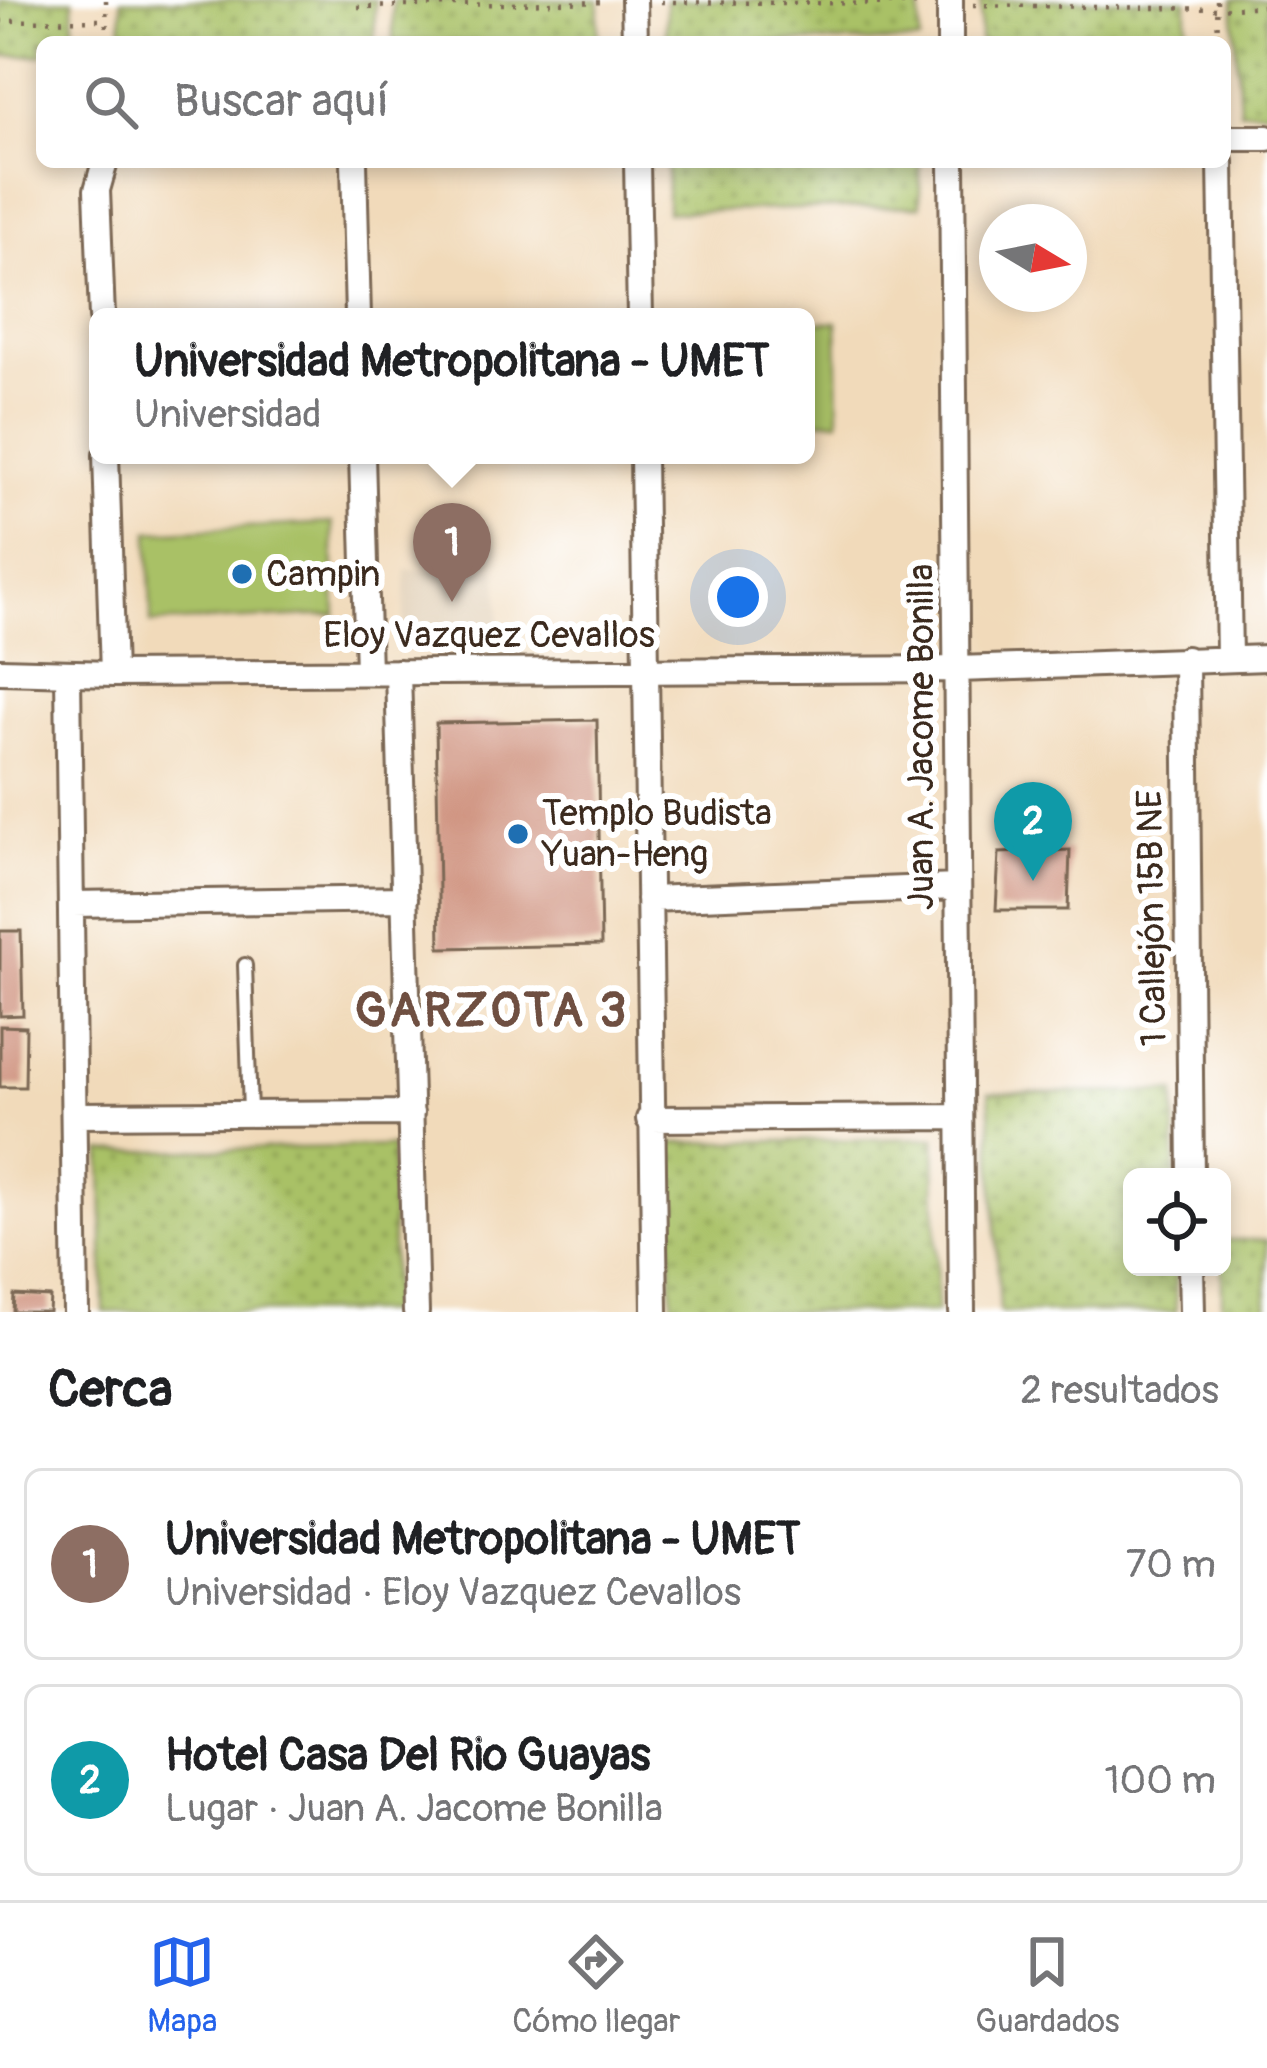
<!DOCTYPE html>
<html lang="es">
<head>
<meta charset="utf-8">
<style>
	:root { --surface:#fff; --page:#f6f6f6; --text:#202124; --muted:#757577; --line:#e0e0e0; --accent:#2563eb }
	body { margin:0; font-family:Pangolin,sans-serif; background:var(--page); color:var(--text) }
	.controls { position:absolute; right:36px; bottom:36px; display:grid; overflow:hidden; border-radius:18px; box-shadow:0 6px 18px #0003 }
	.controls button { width:108px; height:108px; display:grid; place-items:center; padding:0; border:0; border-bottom:3px solid var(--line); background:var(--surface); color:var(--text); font:60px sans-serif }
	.compass { position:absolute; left:979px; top:204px; width:108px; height:108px; border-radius:50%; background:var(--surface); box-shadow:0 6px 18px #0003; rotate:100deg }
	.you { position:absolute; left:738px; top:597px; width:42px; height:42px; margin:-30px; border:9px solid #fff; border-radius:50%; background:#1a73e8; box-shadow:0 0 0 18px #1a73e833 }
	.badge { display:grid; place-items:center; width:78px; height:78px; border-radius:50%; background:var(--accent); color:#fff; font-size:39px; font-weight:700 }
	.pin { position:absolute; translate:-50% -99px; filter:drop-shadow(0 3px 6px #0008) }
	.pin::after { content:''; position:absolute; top:63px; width:42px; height:36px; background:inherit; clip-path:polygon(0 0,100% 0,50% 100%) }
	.popup { position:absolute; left:89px; top:308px; width:726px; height:156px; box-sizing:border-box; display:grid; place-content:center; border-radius:18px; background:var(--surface); filter:drop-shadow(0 3px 9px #0005); font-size:39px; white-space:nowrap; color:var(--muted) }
	.popup b { font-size:45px; color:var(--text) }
	.popup::after { content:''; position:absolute; left:50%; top:100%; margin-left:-24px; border:24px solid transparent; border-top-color:var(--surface) }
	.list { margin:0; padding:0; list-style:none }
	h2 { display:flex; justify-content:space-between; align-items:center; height:156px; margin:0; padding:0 48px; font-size:51px }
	h2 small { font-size:39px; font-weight:400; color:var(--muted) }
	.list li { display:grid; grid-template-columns:78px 1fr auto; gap:36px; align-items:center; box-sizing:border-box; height:192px; margin:0 24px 24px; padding:0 24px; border:3px solid var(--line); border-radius:18px }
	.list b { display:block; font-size:45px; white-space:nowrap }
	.list p { margin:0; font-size:39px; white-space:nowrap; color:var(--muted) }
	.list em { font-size:39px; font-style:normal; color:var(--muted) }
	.icon { flex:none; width:66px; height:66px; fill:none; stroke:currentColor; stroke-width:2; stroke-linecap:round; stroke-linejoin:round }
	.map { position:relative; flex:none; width:1267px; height:1312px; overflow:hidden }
	.search { position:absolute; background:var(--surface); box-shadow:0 6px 18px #0003; left:36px; right:36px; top:36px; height:132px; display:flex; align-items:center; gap:30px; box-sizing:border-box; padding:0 42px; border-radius:18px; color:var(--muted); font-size:45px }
	.sheet { height:588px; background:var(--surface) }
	nav { display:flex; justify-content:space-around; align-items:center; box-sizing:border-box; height:168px; border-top:3px solid var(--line); background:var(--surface); font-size:33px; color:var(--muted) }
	nav a { display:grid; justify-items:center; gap:6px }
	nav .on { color:var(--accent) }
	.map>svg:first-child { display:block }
</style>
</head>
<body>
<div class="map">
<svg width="1267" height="1312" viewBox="0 0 1267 1312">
	<defs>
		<pattern id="grass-dots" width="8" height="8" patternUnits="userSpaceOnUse" patternTransform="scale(3)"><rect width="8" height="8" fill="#a9c166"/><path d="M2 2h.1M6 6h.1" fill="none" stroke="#8b9d53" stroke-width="1.8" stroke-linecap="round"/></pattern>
	</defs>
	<rect width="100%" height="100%" fill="#fff"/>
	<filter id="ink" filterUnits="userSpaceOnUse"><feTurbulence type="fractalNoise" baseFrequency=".00833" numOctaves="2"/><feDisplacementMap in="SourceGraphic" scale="24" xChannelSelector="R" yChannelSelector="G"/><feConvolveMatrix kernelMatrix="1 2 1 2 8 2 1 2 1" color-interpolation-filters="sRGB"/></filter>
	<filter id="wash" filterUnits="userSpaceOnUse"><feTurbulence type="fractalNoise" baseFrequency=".004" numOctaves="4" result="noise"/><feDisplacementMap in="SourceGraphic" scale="48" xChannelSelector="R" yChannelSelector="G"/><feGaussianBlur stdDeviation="2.7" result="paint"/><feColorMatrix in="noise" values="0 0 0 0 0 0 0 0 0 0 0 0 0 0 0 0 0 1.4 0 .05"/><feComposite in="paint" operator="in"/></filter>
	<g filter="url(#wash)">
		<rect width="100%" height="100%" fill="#f1daba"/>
		<path fill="#decaae" d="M406,570H498L500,634H403Z"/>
		<path fill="url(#grass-dots)" stroke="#727642" stroke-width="3" d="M0,0H73L74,42H42V55L0,56Z
			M121,0H375L374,42H122Z
			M393,0H599L598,42H393Z
			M666,0H920V42H666Z
			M981,0H1187V42H980Z
			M1233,0H1267V110L1240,111Z
			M667,162H920V206L667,212Z
			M1175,1092V1177H1132V1267H1175L1176,1312H1000L989,1093Z
			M935,1138L937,1312H672L670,1143Z
			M392,1146V1312H104L102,1152Z
			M1222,1240H1267V1312H1222Z"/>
		<path fill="#a9c166" stroke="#727642" stroke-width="3" d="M806,322H837L839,420L806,421Z
			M332,523L336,615L151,623L149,532Z"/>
		<g id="blocks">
			<path fill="#d09582" d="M597,720L601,945L440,948L436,723Z
				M1070,850L1068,910H996L999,853Z
				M0,931H21L23,1015L0,1016Z
				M0,1026L26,1027L25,1087H0Z
				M14,1295L50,1297L49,1312H13Z"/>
		</g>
	</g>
	<g filter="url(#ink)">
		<use href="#blocks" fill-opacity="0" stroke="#7b6855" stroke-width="3"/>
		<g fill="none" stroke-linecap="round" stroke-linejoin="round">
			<g stroke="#7b6855" stroke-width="18">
				<path id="service" d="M245,965L250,1112"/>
			</g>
			<g stroke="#7b6855" stroke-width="30">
				<path id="minor" d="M634,0L635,42
					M950,0V42
					M1225,138H1267
					M354,162L358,317
					M637,162L640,317
					M952,162L962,1312
					M1221,162L1229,658
					M102,317L97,190L105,162
					M106,455L113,674
					M362,455L368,672
					M643,455L655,1312
					M1186,659L1191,1177
					M0,671L113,674L958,669L1267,658
					M398,672L416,1312
					M68,674L76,1312
					M649,899L957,887
					M73,904L405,899
					M75,1115L411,1113
					M649,1119L959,1117
					M1191,1267L1192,1312"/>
			</g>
			<path stroke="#7b6855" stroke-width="4.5" stroke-dasharray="3 9" stroke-linecap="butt" d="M106,0L107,42
				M1217,0L1218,42
				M661,2L925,4
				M973,5L1217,9L1267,6
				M357,7L607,2
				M0,21L106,20"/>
			<use href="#service" stroke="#fff" stroke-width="12"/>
			<use href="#minor" stroke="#fff" stroke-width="24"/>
		</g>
	</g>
	<g fill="#1f6fb2" stroke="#fff" stroke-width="4.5">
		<circle cx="242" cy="574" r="12"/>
		<circle cx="518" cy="834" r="12"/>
	</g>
	<g text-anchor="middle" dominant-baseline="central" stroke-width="12" stroke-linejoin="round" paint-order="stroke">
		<g font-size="36" fill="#3b2a1e" stroke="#fff" text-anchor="start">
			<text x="266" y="574">Campin</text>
			<text x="542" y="813">Templo Budista<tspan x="542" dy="41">Yuan-Heng</tspan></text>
		</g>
		<g font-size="36" fill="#3b2a1e" stroke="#fff">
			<text x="489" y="635">Eloy Vazquez Cevallos</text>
			<text transform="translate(921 737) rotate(-90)">Juan A. Jacome Bonilla</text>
			<text transform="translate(1152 918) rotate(-91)">1 Callejón 15B NE</text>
		</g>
		<g font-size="48" font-weight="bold" letter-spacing="3" fill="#6f4f41" stroke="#fff">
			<text x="492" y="1011">GARZOTA 3</text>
		</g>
	</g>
</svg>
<div class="controls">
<button><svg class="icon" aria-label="locate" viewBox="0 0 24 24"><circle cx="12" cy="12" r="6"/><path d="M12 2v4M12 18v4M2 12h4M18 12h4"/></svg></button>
</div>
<svg class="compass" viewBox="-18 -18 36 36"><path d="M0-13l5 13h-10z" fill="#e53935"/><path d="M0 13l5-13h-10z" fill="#757577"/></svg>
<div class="you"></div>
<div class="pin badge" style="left:452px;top:602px;background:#8d6e63">1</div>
<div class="popup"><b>Universidad Metropolitana - UMET</b>Universidad</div>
<div class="pin badge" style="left:1033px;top:881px;background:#0f9aa8">2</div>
<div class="search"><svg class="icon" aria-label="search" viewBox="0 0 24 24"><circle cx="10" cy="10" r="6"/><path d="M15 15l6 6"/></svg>Buscar aquí</div>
</div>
<section class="sheet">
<h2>Cerca<small>2 resultados</small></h2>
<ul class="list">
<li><span class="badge" style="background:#8d6e63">1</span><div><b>Universidad Metropolitana - UMET</b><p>Universidad · Eloy Vazquez Cevallos</p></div><em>70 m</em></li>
<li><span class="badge" style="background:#0f9aa8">2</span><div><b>Hotel Casa Del Rio Guayas</b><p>Lugar · Juan A. Jacome Bonilla</p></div><em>100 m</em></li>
</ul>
</section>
<nav>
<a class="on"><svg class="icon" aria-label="map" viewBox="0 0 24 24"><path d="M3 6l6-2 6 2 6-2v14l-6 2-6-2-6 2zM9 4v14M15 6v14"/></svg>Mapa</a>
<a><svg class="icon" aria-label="directions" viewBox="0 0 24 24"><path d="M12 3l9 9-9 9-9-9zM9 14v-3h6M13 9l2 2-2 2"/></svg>Cómo llegar</a>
<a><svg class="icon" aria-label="saved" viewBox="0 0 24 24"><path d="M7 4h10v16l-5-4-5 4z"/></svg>Guardados</a>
</nav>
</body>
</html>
